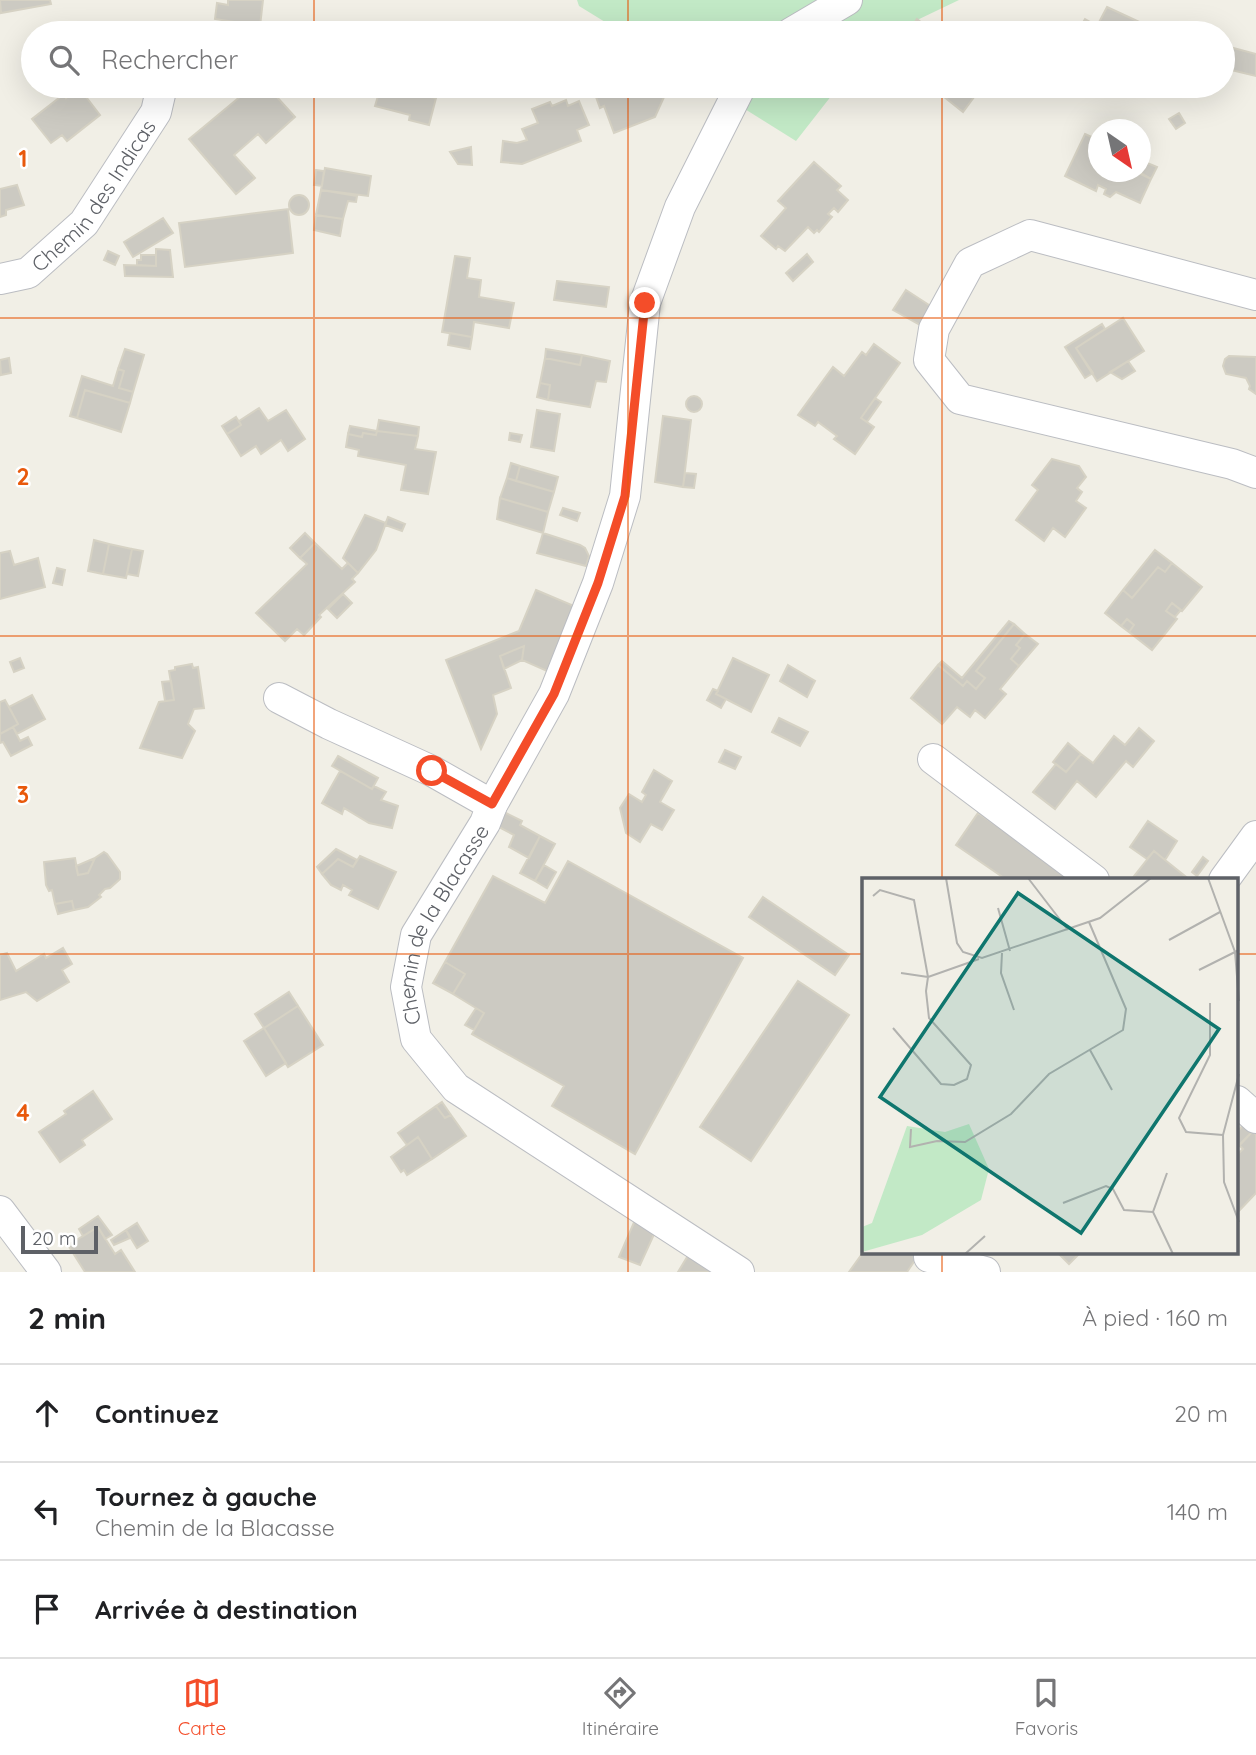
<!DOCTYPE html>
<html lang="fr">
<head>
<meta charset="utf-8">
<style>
	:root { --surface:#fff; --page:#f6f6f6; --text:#202124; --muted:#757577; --line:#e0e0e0; --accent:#f44d29 }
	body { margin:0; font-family:Quicksand,sans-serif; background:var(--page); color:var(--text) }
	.compass { position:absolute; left:1088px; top:119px; width:63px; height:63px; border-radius:50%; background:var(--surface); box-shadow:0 7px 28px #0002; rotate:146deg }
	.scale { position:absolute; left:21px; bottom:18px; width:77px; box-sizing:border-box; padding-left:7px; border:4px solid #5e6167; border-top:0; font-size:19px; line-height:24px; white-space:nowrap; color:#5e6167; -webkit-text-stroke:5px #fff; paint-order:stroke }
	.stop { position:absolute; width:21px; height:21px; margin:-16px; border:5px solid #f44d29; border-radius:50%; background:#fff }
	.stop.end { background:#f44d29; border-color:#fff; box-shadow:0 2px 7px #0008 }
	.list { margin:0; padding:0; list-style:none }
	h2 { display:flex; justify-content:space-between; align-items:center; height:91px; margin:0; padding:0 28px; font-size:30px }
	h2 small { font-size:23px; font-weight:400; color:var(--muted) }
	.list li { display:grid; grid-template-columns:46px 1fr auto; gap:21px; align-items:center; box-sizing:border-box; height:98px; padding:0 28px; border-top:2px solid var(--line) }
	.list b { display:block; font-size:26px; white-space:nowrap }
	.list p { margin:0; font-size:23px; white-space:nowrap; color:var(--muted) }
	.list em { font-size:23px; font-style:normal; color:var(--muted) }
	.icon { flex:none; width:38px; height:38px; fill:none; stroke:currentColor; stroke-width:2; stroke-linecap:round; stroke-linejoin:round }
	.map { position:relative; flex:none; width:1256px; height:1272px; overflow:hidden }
	.search { position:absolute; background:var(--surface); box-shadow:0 7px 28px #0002; left:21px; right:21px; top:21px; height:77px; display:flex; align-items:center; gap:18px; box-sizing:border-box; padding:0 24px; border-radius:38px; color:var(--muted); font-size:26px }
	.sheet { height:385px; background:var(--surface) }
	nav { display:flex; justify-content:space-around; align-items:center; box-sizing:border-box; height:98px; border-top:2px solid var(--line); background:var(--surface); font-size:19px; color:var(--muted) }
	nav a { display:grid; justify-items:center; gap:4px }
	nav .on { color:var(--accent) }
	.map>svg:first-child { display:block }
</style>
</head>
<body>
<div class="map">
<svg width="1256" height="1272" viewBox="0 0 1256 1272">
	<rect width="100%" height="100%" fill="#f1efe6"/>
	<path fill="#c2e9c6" d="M577,0H959L890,33H623L579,6Z
		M708,86H839L796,141Z"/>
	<path fill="#cccac2" stroke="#d6d2c4" stroke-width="2" d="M0,0H50L51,4L1,13Z
		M228,0H263L260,26L215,19L217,3L228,5Z
		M1107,7L1163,33H1111L1097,26Z
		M917,19L931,30L927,33H914L909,30Z
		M1085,19L1101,28L1098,33H1072L1073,31L1077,33Z
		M898,22L909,30L906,33H889Z
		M197,26L198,33H176L175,29Z
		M1226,46L1256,54V76L1227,69L1229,60L1223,59Z
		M253,86H267L295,117L266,143L258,134L234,155L255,178L236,194L189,139Z
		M381,86H428L425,96L436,98L429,125L409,120L410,115L375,106Z
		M428,86H439L436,98L425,96Z
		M615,86H669L655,117L614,133L604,106L600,108L595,94Z
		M950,86H967L977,93L963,112L943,96Z
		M80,89L100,115L67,141L62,135L51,143L32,119L64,94L66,98Z
		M566,100L568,106L579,101L589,125L577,130L581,141L522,164L501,162L503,141L517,143L527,140L522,129L538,123L532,109L550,102L552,106Z
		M1179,113L1185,123L1176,129L1169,119Z
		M1085,134L1098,140V172H1139L1151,179L1140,203L1116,192L1110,197L1104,194L1106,189L1098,185L1096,191L1065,176Z
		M471,147L472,165L458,164L450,152Z
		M1140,160L1157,167L1151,179L1138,173L1140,172Z
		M814,162L841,186L837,190L848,200L838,212L834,208L828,214L832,217L819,232L817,230L814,233L808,227L785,251L778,246L776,249L761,236L786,208L778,201Z
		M325,168L371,176L368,196L321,190Z
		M316,170L324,171L322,186L314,185Z
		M17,185L24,205L6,210V215L0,217V189Z
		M321,190L357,196L356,202L348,201L343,219L316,215Z
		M289 205a10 10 0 1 1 20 0a10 10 0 1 1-20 0Z
		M288,209L293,253L185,267L179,223Z
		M316,215L343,219L340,236L314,230Z
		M163,218L173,233L133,257L124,242Z
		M156,249L170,250L173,277L125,276L124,265L156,266Z
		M108,251L119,256L115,265L104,260Z
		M807,254L813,262L793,281L786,273Z
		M141,255H156V266L137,265V260H141Z
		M455,256L470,258L467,278L481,280L479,297L514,303L509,328L474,322L472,337L442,332Z
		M557,281L609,287L606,307L554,300Z
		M906,290L932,307L920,325L893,310Z
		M1123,318L1144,351L1097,381L1076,348Z
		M1102,324L1105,329L1076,348L1093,373L1085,378L1065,347Z
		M450,333L472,337L470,349L448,345Z
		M874,344L900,363L861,418L874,427L855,454L834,439L837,436L818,422L815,426L798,415L833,367L844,376L862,352L866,355Z
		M125,349L144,355L133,392L119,388L124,371L118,369Z
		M546,349L582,355L580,365L545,358Z
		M582,355L610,361L606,382L596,381L590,407L548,400L550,385L540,383L545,358L580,365Z
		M1229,356L1256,357V394L1249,389L1250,386L1246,378L1226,374L1223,366L1225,359Z
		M9,358L11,373L1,375L0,360Z
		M1128,361L1135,371L1122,379L1110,372Z
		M118,369L124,371L119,388L133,392L130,403L85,390L77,418L70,416L82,376L113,386Z
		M540,383L550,385L548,400L537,397Z
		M85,390L130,403L121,432L77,418Z
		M686 404a8 8 0 1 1 16 0a8 8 0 1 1-16 0Z
		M875,398L881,402L867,422L861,418Z
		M259,408L268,421L286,410L305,439L288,451L281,440L261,454L256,446L241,456L227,434L241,425L239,421Z
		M537,410L560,414L554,451L531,447Z
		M663,416L691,420L683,487L655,482Z
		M236,417L241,425L227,434L222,426Z
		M379,420L419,427L418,436L377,431Z
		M350,426L377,431L376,435L363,433L362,437L348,434Z
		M377,431L418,436L415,449L436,452L428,494L401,490L406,465L358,456L359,450L346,447L348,434L362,437L363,433L376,435Z
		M510,433L522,435L520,442L509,440Z
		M1052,459L1079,466L1086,477L1077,488L1082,492L1076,501L1086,508L1065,537L1053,528L1044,541L1016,520L1038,490L1032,485Z
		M511,463L520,466L516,481L507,478Z
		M520,466L558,477L554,492L516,481Z
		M685,473L696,474L694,488L683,487Z
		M507,478L554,492L548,512L500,498Z
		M500,498L548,512L543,533L497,519Z
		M563,508L580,513L577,521L560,515Z
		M365,515L386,523L376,550L358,573L343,558Z
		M388,517L405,524L402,531L385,525Z
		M305,533L315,543L300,558L290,548Z
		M543,533L580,545L585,548L589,556L586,566L537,553Z
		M94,540L109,544L103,574L88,571Z
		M315,543L342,569L348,563L358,573L352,579L355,582L319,615L321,617L304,635L297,629L285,641L256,613L307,564L300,558Z
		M109,544L132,549L126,578L103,574Z
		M132,549L143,551L138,576L127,574Z
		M1155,550L1172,563L1165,572L1158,567L1132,598L1123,590Z
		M10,551L14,565L38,558L45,587L0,599V553Z
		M1172,563L1202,587L1182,611L1172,603L1166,611L1177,619L1152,650L1129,632L1134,625L1127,619L1121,626L1105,613L1123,590L1132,598L1158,567L1165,572Z
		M57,568L65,570L62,585L53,583Z
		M536,590L574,606L547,671L522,660L524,646L500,656L511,688L493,695L497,714L481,749L446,660L519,631Z
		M343,594L352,603L337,618L328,609Z
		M1172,603L1181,610L1175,617L1166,611Z
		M1127,619L1134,625L1129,632L1121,626Z
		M1009,621L1014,624L976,671L985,678L976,689L967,681L963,686L938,665L942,661L962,678Z
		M1014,624L1025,634L1016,645L1020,648L1011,659L1019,666L1000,689L1006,694L985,718L975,710L970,717L957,707L942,724L911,698L938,665L963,686L967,681L976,689L985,678L976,671Z
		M1025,634L1038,644L1019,666L1011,659L1020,648L1016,645Z
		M524,646L522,660L504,669L500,656Z
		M20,658L24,668L14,672L10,662Z
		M733,658L769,675L751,712L716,694Z
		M192,664L193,668L198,667L204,708L194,709L188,724L195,731L182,758L140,748L159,702L174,700L169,671L175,670V667Z
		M788,665L815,681L807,697L780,681Z
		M171,681L174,700L165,701L162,682Z
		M713,689L718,691L716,694L726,699L721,708L707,700Z
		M32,695L45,719L17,734L13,727L18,724L9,707Z
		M5,700L18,724L0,734V702Z
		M779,718L808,732L800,746L772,732Z
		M13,727L20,741L28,737L32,745L11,756L3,742L0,743V734Z
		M1139,728L1154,741L1133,767L1126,761L1096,797L1077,781L1055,809L1033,792L1056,764L1066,772L1081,754L1093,763L1114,736L1125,745Z
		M1068,743L1081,754L1066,772L1053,762Z
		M725,750L741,757L735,769L719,762Z
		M338,756L378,778L372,789L332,766Z
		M654,770L672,781L660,802L674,810L662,830L651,824L640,842L626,833L620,808L629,794L642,802L646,795L642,792Z
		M340,771L372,789L374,786L386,792L381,800L398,806L392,828L369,823L344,808L342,814L322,803Z
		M504,812L522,821L520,825L540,836L529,858L509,847L514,835L497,826Z
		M978,813L1073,878L1072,880H1007L956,845Z
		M1148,821L1177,841L1165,860L1154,851L1147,859L1130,847Z
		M540,836L555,844L535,881L520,873Z
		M336,849L357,860L353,867L338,859L322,874L317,867Z
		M1154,851L1165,860L1190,880H1131Z
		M104,852L107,854L120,872V879L110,888L105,889L99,895L101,897L88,907L74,910L72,901L55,904L52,890L49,891L46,885L44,862L75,858L78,875L88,873L95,858Z
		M360,856L396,872L378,909L349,895L352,890L343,885L341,890L331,885L322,874L338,859L353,867Z
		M1203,857L1208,861L1197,876L1192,872Z
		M95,858L88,873L78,875L76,866Z
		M568,861L743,958L635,1154L552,1106L564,1086L472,1034L484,1013L453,994L465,974L445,962L493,876L545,903Z
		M544,865L556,872L547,888L535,881Z
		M763,897L849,955L835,975L749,917Z
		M72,901L74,910L58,914L55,904Z
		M63,948L72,964L62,970L69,982L37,1001L26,992L0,1000V955L7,953L16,971L44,954L46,958Z
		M445,962L465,974L453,994L433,983Z
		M798,981L849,1015L751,1161L700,1127Z
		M289,992L298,1006L264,1028L255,1014Z
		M298,1006L323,1045L288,1067L264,1028Z
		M476,1008L484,1013L474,1030L465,1025Z
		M264,1028L286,1063L266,1076L244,1041Z
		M93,1091L112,1119L82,1140L85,1145L60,1162L39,1132L66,1114L64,1111Z
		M442,1102L451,1115L445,1118L436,1106Z
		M436,1106L445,1118L451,1115L466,1136L432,1159L418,1137L407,1145L398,1133Z
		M1244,1124L1253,1131L1237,1148V1132Z
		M1253,1131L1256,1135V1193L1237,1213V1155L1243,1149L1239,1145Z
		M418,1137L432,1159L407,1175L404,1170L401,1172L391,1157Z
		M98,1216L112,1235L105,1239L98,1227L83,1236L79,1229Z
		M635,1220L656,1230L640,1265L619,1257Z
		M137,1223L148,1241L137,1248L126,1230Z
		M98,1227L115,1254L121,1250L135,1272H85L68,1245Z
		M126,1230L130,1238L114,1245L111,1240Z
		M692,1249L725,1272H678Z
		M864,1251V1253H920L907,1272H849Z
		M1058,1253H1080L1069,1264Z"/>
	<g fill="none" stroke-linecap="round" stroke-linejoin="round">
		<g stroke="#bbbdc2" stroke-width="32">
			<g id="minor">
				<path d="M791,33L847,0"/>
				<path id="s1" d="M0,279L28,273L84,223L156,112L162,86"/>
				<path d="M1256,295L1030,235L970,263L934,329L929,360L960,399L1232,464L1256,473"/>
				<path d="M279,698L329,724L432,771L492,805"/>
				<path d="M933,759L1094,880"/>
				<path d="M1224,880L1256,836"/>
				<path d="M1237,1101L1256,1118"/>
				<path d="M0,1211L46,1272"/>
				<path d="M929,1257L985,1272"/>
				<path id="s2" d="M739,1272L456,1088L416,1039L406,987L416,935L485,823L492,805L554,694L598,583L625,496L645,303L680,207L741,86"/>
			</g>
		</g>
		<use href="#minor" stroke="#fff" stroke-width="30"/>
	</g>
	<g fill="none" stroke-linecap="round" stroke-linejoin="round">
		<path stroke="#f44d29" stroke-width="9" d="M432,771L492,804L554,694L598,583L625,496L645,303"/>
	</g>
	<path fill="none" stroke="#e8590c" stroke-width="2" stroke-opacity="0.55" d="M314,0V33M628,0V33M942,0V33M314,86V1272M628,86V1272M942,86V880M0,318H1256M0,636H1256M0,954H864M1237,954H1256M942,1253V1272"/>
	<g text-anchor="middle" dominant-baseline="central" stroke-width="5" stroke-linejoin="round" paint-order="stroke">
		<g font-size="21" fill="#5e6167" stroke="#fff">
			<text stroke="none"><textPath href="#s1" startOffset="131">Chemin des Indicas</textPath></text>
			<text stroke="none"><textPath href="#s2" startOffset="525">Chemin de la Blacasse</textPath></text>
		</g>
	</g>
	<g transform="translate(862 878)">
		<rect width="376" height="376" fill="#f1efe6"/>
		<path d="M107,246L127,291L119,322L60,357L0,374V349L10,345L45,248L83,254Z" fill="#c2e9c6"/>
		<path fill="none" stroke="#b2b2af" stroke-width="2" d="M84,0L95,65L101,74L120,80L238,40L289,0M166,0L206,52M346,0L373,74L377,123M11,18L18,12L52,22L66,99M136,30L148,73M307,62L358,34M140,75L139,95L152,132M337,92L377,72M39,95L66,99M348,125V177L317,240L324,254L361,257M31,150L79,206L92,207L105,201L109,187L67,140L64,113L66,99L117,81M228,172L250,212M377,196L361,257L362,304L377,344M49,251L48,269L75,263L103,264L149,236L187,196L261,152L264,131L227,44M305,295L291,334L311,376M201,325L244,308L251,311L262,332L291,334M103,376L123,358"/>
		<path fill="#0f766e" fill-opacity="0.15" stroke="#0f766e" stroke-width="3.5" d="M156,15L357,151L219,355L18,219Z"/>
		<rect width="376" height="376" fill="none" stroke="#5e6167" stroke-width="3.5"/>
	</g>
	<g font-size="23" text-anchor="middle" font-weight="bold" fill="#e8590c" stroke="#fff" stroke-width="5" stroke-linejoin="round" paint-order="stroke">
		<text x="23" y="167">1</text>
		<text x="23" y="485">2</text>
		<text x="23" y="803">3</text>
		<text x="23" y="1121">4</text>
	</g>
</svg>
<svg class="compass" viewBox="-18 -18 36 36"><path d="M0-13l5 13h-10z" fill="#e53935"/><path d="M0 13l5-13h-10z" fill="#757577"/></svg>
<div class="scale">20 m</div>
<div class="stop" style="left:432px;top:771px"></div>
<div class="stop end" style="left:645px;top:303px"></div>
<div class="search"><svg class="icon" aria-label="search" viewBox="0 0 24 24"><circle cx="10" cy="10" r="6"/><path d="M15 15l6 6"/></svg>Rechercher</div>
</div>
<section class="sheet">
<h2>2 min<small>À pied · 160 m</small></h2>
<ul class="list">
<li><svg class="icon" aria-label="ahead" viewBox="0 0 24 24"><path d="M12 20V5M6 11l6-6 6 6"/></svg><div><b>Continuez</b></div><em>20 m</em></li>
<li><svg class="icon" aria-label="left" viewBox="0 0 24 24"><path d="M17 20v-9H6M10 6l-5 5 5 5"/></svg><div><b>Tournez à gauche</b><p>Chemin de la Blacasse</p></div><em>140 m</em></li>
<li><svg class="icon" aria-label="arrive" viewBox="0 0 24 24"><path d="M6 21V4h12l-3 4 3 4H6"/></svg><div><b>Arrivée à destination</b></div></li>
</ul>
</section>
<nav>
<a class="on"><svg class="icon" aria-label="map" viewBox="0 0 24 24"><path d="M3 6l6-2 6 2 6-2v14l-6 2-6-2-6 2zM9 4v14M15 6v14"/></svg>Carte</a>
<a><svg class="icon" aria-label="directions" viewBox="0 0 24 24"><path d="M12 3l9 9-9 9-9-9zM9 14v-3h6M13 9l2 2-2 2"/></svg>Itinéraire</a>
<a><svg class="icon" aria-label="saved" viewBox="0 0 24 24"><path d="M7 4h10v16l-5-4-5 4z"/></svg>Favoris</a>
</nav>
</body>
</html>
